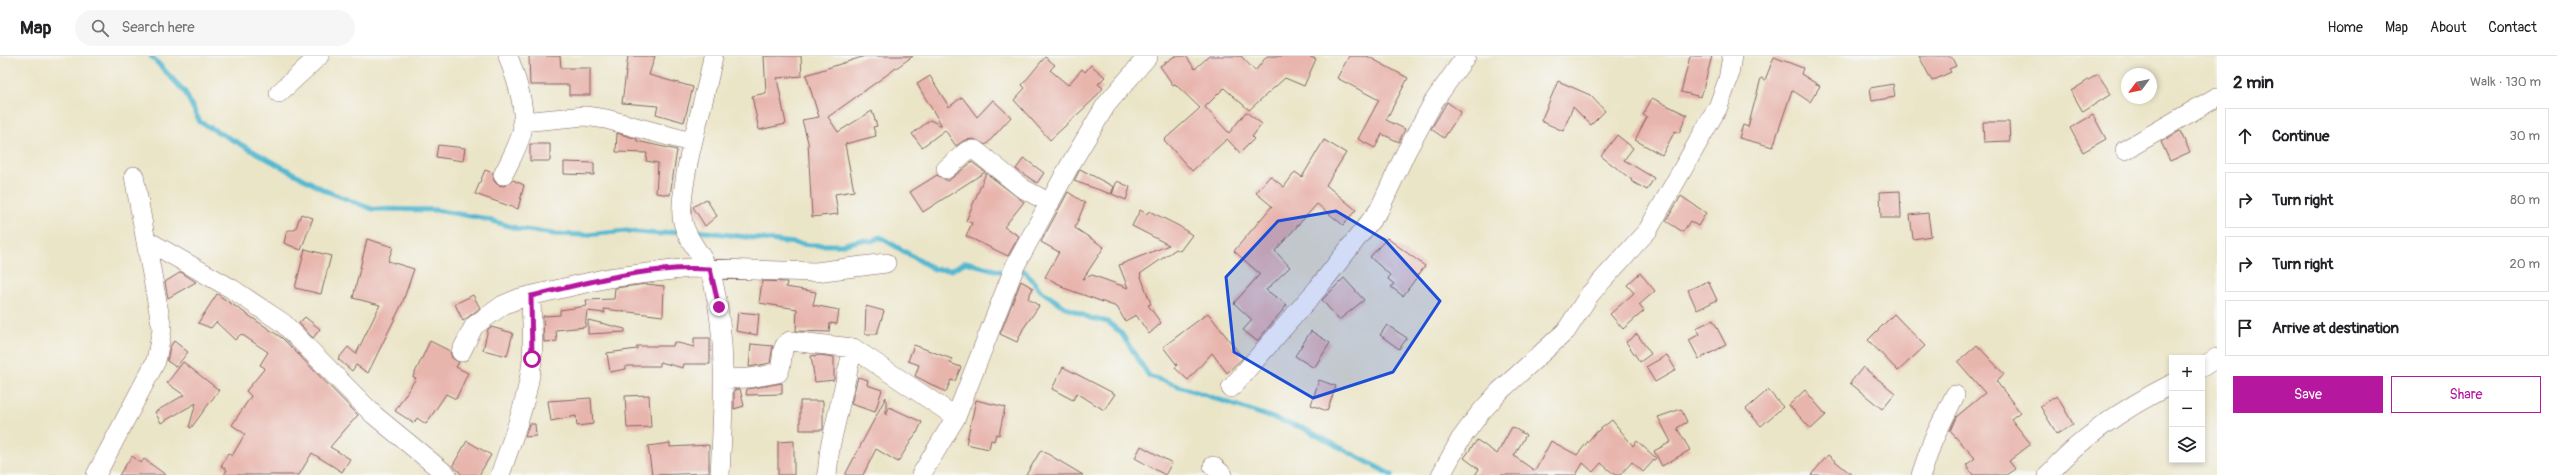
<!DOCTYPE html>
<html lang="en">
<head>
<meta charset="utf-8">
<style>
	:root { --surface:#fff; --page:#f6f6f6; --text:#202124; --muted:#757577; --line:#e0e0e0; --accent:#b5179e }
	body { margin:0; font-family:Pangolin,sans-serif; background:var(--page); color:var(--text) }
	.controls { position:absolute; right:12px; bottom:12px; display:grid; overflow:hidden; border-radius:0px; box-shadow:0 2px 6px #0003 }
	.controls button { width:36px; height:36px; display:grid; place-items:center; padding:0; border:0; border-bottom:1px solid var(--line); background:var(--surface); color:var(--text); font:20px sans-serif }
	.compass { position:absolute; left:2121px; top:12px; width:36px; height:36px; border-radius:50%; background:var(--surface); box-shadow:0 2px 6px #0003; rotate:238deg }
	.stop { position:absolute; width:12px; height:12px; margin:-9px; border:3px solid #b5179e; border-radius:50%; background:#fff }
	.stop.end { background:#b5179e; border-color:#fff; box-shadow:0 1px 4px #0008 }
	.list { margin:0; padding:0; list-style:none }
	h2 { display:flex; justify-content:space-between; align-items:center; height:52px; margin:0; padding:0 16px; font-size:17px }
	h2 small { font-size:13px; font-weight:400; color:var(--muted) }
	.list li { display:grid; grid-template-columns:26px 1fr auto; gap:12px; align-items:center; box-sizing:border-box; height:56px; margin:0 8px 8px; padding:0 8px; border:1px solid var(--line); border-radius:0px }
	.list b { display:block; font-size:15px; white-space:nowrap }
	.list em { font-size:13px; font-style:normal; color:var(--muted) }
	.actions { display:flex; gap:8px; padding:12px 16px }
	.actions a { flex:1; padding:9px 0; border:1px solid var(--accent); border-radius:0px; text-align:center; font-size:14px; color:var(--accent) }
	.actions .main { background:var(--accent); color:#fff }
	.icon { flex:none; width:22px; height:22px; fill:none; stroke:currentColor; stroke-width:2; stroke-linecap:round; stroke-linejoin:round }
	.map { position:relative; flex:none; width:2217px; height:419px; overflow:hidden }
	header { display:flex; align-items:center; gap:24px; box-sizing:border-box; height:56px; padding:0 20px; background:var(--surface); border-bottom:1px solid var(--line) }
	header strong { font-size:19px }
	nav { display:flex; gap:22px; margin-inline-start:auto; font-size:14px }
	.search { width:280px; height:36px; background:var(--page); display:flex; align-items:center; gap:10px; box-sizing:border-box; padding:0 14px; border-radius:22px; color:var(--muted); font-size:15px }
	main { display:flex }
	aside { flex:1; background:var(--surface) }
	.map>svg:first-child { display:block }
</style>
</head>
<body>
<header>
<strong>Map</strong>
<div class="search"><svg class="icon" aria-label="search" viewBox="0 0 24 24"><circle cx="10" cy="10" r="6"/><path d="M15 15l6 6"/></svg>Search here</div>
<nav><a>Home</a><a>Map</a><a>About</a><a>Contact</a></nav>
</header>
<main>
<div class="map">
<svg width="2217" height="419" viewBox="0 0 2217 419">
	<rect width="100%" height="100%" fill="#f6f6f2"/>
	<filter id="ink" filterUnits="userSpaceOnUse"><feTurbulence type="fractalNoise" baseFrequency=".025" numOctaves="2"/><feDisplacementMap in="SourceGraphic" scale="8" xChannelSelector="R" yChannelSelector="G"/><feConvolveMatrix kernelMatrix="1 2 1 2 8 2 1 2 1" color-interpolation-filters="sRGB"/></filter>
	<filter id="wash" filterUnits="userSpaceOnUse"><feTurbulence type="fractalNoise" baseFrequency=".012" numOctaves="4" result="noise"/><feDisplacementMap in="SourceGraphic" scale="16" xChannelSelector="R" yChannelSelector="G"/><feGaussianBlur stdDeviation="0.9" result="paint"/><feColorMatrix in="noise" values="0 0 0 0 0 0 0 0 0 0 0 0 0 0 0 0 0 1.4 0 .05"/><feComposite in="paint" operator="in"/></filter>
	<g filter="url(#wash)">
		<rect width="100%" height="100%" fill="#ebe5c8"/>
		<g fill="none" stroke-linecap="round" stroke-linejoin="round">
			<path stroke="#52b8d0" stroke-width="5" d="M151,0L185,36L200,66L326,135L372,153L435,154L482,162L519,173L554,178L586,179L626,175L660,178L683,174
				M690,174L810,189H842L861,184L872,185L880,181L934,213L951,214L966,206L1002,216L1009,213
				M1018,212L1026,216L1040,234L1063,250L1090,262L1108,266L1121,277L1149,320L1303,372L1392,419"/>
		</g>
		<g id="blocks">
			<path fill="#e8b5ad" d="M529,0H560L561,12H590V39H569V29H530Z
				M628,0H655L649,19L693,31L684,66L656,58L658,50L622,47Z
				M764,0H801L802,20L777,22L786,68L759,74L752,40L766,37Z
				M865,0H913L828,61L838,76L872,55L877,70L873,71L876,80L845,88L854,135L835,138L838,158L812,161L808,86L802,64L819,61L806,19Z
				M1175,0H1186L1195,13L1209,0H1241L1255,15L1267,0H1308L1316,3L1304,30L1285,22L1249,54L1224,32L1205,51L1229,77L1246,56L1262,68L1252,81L1254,83L1240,97L1227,83L1192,115L1164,84L1200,52L1175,28L1173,29L1160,10Z
				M1349,0H1367L1408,22L1386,64L1405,73L1399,86L1382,78L1375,92L1358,83L1379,44L1337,22Z
				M1690,0H1712L1701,41L1681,36Z
				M1919,0H1951L1956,10L1949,13L1951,16L1932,25Z
				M1045,1L1055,9L1050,14L1068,29L1082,13L1085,16L1091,9L1105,21L1098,28L1103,32L1093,44L1050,84L1014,44L1025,32L1022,29Z
				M1774,1L1803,12L1801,18L1820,30L1810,46L1792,34L1773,91L1739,82L1743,69L1748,71L1761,22L1765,24Z
				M2098,18L2111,38L2083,56L2071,35Z
				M930,20L949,51L962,41L977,61L993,44L1011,61L986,89L974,83L965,84L956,90L945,74L922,91L912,78L930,64L942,70L917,28Z
				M1558,25L1590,39L1605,55L1591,69L1573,51L1563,75L1541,65Z
				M1893,28L1895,41L1872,45L1870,32Z
				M1652,42L1687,59L1679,77L1675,75L1662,99L1635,84L1647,61L1643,59Z
				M1447,46L1461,56L1444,82L1431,73Z
				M2093,59L2106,83L2083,96L2070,72Z
				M1983,66H2009L2010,85L1984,86Z
				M2180,75L2190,96L2170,105L2161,86Z
				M617,77L637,83V85L677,94L670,139L656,137L658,107L646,105L647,97L616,96Z
				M1617,79L1633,92L1624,104L1654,122L1647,134L1631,125L1632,124L1601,100Z
				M1324,84L1346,97L1326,129L1356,154L1343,169L1317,148L1275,195L1290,211L1266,234L1287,249L1257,285L1243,274L1252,264L1234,247L1260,218L1234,195L1272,150L1256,137L1270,120L1284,131L1295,116L1302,121Z
				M530,88H550V105H530Z
				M438,89L465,92L463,105L436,101Z
				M1024,102L1044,117L1037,127L1016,113Z
				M564,106L594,107V119L564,118Z
				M972,106L985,116L923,156L910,136L937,119L948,125Z
				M1080,113L1114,131L1111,138L1074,125Z
				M485,114L493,117L494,125L498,129L504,130L513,124L524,129L518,153L475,138Z
				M986,117L1024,146L1004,171L1019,180L1008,200L966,180L972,167L966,165Z
				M1117,125L1130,131L1126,144L1112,138Z
				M1900,135L1901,162H1881L1880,136Z
				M1068,136L1085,147L1075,172L1104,191L1083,223L1092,219L1128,232L1119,209L1169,189L1132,170L1140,154L1147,158L1149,155L1179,170L1192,179L1180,195L1176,193L1140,218L1151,248L1148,249L1161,267L1149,278L1136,259L1125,265L1117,251L1061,231L1063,230L1045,221L1059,196L1041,186Z
				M1681,140L1706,157L1698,170L1690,165L1683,176L1666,165Z
				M706,143L717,160L705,170L693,151Z
				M1928,157L1931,180L1913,183L1910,159Z
				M301,158L313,162L301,194L284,187L287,174H295Z
				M1387,182L1425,210L1403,240L1391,231L1394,228L1388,223L1390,219L1370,201Z
				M367,183L393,191L388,205L414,213L402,248L368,317L356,309L352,315L338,303L348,291L356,298L380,249L353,242Z
				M305,193L331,200L321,238L295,232Z
				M181,216L196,226L168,242L165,226Z
				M1640,217L1655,235L1639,249L1644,255L1623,273L1610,258L1634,237L1627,229Z
				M1344,222L1364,244L1339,264L1322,244Z
				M762,225L787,226L786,231L816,236L813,249L839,254L837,268L830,267L829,276L796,275L797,253L759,247Z
				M1021,225L1033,232L1028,242L1039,250L1023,273L1017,286L1000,278Z
				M1708,225L1717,244L1697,254L1688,234Z
				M646,228L664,230L663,260L604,253L605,257L587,255L585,271L556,274L557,285L544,286L543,260L560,259V254L587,250L586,244L614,243L615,232Z
				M217,238L282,282L358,359L330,391L350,403L342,416L312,397L299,419H224L227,414L221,410L228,397L232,400L245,378L232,369L251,340L246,335L265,312L260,309L268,296L241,278L235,284L216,266L211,272L198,267Z
				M473,239L480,252L463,265L455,248Z
				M866,250L884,255L877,278H865Z
				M738,256L759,258L757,279L736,275Z
				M1208,257L1243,302L1227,317L1212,297L1188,324L1175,312L1177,309L1163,291Z
				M1894,258L1925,290L1898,315L1868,284Z
				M305,261L320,273L313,282L299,267Z
				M588,264L625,273V276L588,278Z
				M1713,264L1726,289L1699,303L1689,284L1700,278L1696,272Z
				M1387,269L1407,282L1399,293L1380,279Z
				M491,271L513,277L507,300L483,294L488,273Z
				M1311,275L1330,287L1314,312L1295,300Z
				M1637,278L1651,298L1640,306L1626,286Z
				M694,282H710V308H684L683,312L660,306V310H626V313L610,316L607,297L637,293V290H673L674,286L694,291Z
				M174,285L188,296L176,311L167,305L170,291Z
				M430,285L450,295L452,302L459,306L456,311L468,317L456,343L446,338L426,368L417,362L414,367L395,355L416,322L413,321Z
				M751,288L773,290L770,307L749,311Z
				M914,289L952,303L950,307L961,311L955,325L951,324L946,336L915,320L919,309L908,305Z
				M1977,289L2004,318L1996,325L2020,356L2011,363L2031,388L2009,405L2015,413L2006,419H1973L1966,409L1975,402L1950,375L1956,361L1985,337L1958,306Z
				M820,299L834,301V324L815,326L811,300Z
				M1667,299L1676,314L1655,326L1646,311Z
				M183,306L219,334L191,372L189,371L196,347L161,367L155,356L184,339L167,327Z
				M1063,311L1115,338L1104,354L1077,337L1073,344L1052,333Z
				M1863,311L1895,337L1882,353L1850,327Z
				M858,321L868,324L867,329L882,334L875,356L851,348Z
				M1319,324L1336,330L1327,355L1311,349Z
				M782,327V338L746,339L747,333Z
				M740,333L744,350L734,353V334Z
				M1768,334L1783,351L1761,370L1746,353Z
				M1805,334L1826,359L1811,373L1789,349Z
				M649,339L651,371L627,372L625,340Z
				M2057,340L2073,368L2057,378L2040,350Z
				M886,341V359L889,351L922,366L917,377H916L898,406L876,393L863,419H845Z
				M591,342L593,368L577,370L576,360L551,365L548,345Z
				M976,344L1005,351L999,379L996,378L994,385L991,384L989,393L966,388Z
				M800,345H823V374H800Z
				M1681,353L1687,366L1677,372L1690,394L1662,410L1654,395L1671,386L1658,361Z
				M1612,364L1633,390L1637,385L1656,402L1643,416L1632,406L1620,419H1615L1601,407L1593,416L1583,407L1576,419H1475L1479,413L1464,402L1477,384L1497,398L1512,371L1526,379L1514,400L1535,415L1551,385L1577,399L1594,378Z
				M529,368H535L536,380L525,381Z
				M467,385L491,399L479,419H462L453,409Z
				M794,385V419H778V386Z
				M670,387V391L709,389V417L652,419L648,390Z
				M1141,390L1172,407L1165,419L1135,402Z
				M1041,394L1083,419H1026Z
				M1828,399L1852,419H1811Z
				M132,400L141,407L144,403L166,419H119Z"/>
		</g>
	</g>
	<g filter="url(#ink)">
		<use href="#blocks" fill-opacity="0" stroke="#826462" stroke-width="1"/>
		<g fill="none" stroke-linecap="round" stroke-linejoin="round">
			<g stroke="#826462" stroke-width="20">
				<path id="street" d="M713,0C706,42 691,82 685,124C683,136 681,148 682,160C684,184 707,202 713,225C728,289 723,355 720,419
					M279,37L319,0
					M522,66L585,60L606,63L691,86
					M2125,94L2217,41
					M946,113L967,95L975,94L1022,132L1050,147
					M503,119C510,105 518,91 522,76C527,53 516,22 508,0
					M146,184L232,233L283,267L374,359L447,419
					M461,296L474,270L503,249L520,242L608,222L689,212L816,216L886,207
					M2202,311L2217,302
					M724,323L750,322L778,317C785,307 778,291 790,285L853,292L956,361
					M1231,332L1318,232L1379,154L1406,96L1434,45L1466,0
					M1213,410L1223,419
					M96,419L156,305L162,273L134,120
					M500,419C513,381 528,344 532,304C534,283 531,261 531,240
					M827,419L830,391L853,292
					M921,419L956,361L1015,210L1070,109L1106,49L1148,0
					M1441,419L1460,384L1480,357L1500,335L1566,275L1590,238L1648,174L1718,51L1728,24L1732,0
					M1921,419L1933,384L1955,339
					M2048,419C2082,380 2126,351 2172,328"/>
			</g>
			<use href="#street" stroke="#fff" stroke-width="19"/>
		</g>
	</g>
	<g fill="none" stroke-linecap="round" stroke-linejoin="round" filter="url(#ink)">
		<path stroke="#b5179e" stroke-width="5" d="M532,303L531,240C589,226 650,209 710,213L719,251"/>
	</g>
	<path fill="#1d4ed8" fill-opacity="0.2" stroke="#1d4ed8" stroke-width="3" stroke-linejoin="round" d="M1336,155L1385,184L1440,245L1393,316L1313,342L1234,296L1226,221L1278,165Z"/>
</svg>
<div class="controls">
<button>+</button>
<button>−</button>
<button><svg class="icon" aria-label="layers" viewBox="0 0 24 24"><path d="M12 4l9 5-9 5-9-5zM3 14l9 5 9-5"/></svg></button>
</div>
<svg class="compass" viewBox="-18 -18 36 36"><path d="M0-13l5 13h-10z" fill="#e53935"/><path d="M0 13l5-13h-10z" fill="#757577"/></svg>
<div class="stop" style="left:532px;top:303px"></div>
<div class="stop end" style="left:719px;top:251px"></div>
</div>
<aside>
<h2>2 min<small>Walk · 130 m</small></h2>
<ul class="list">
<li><svg class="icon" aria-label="ahead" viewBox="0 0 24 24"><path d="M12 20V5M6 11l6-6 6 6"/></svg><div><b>Continue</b></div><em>30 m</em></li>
<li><svg class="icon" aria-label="right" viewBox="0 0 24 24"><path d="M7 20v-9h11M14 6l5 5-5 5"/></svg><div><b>Turn right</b></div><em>80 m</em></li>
<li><svg class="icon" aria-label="right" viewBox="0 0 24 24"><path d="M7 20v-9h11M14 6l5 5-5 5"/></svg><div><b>Turn right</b></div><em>20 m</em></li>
<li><svg class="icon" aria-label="arrive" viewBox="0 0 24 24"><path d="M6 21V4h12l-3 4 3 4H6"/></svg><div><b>Arrive at destination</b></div></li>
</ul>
<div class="actions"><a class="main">Save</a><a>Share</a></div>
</aside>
</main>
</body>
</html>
